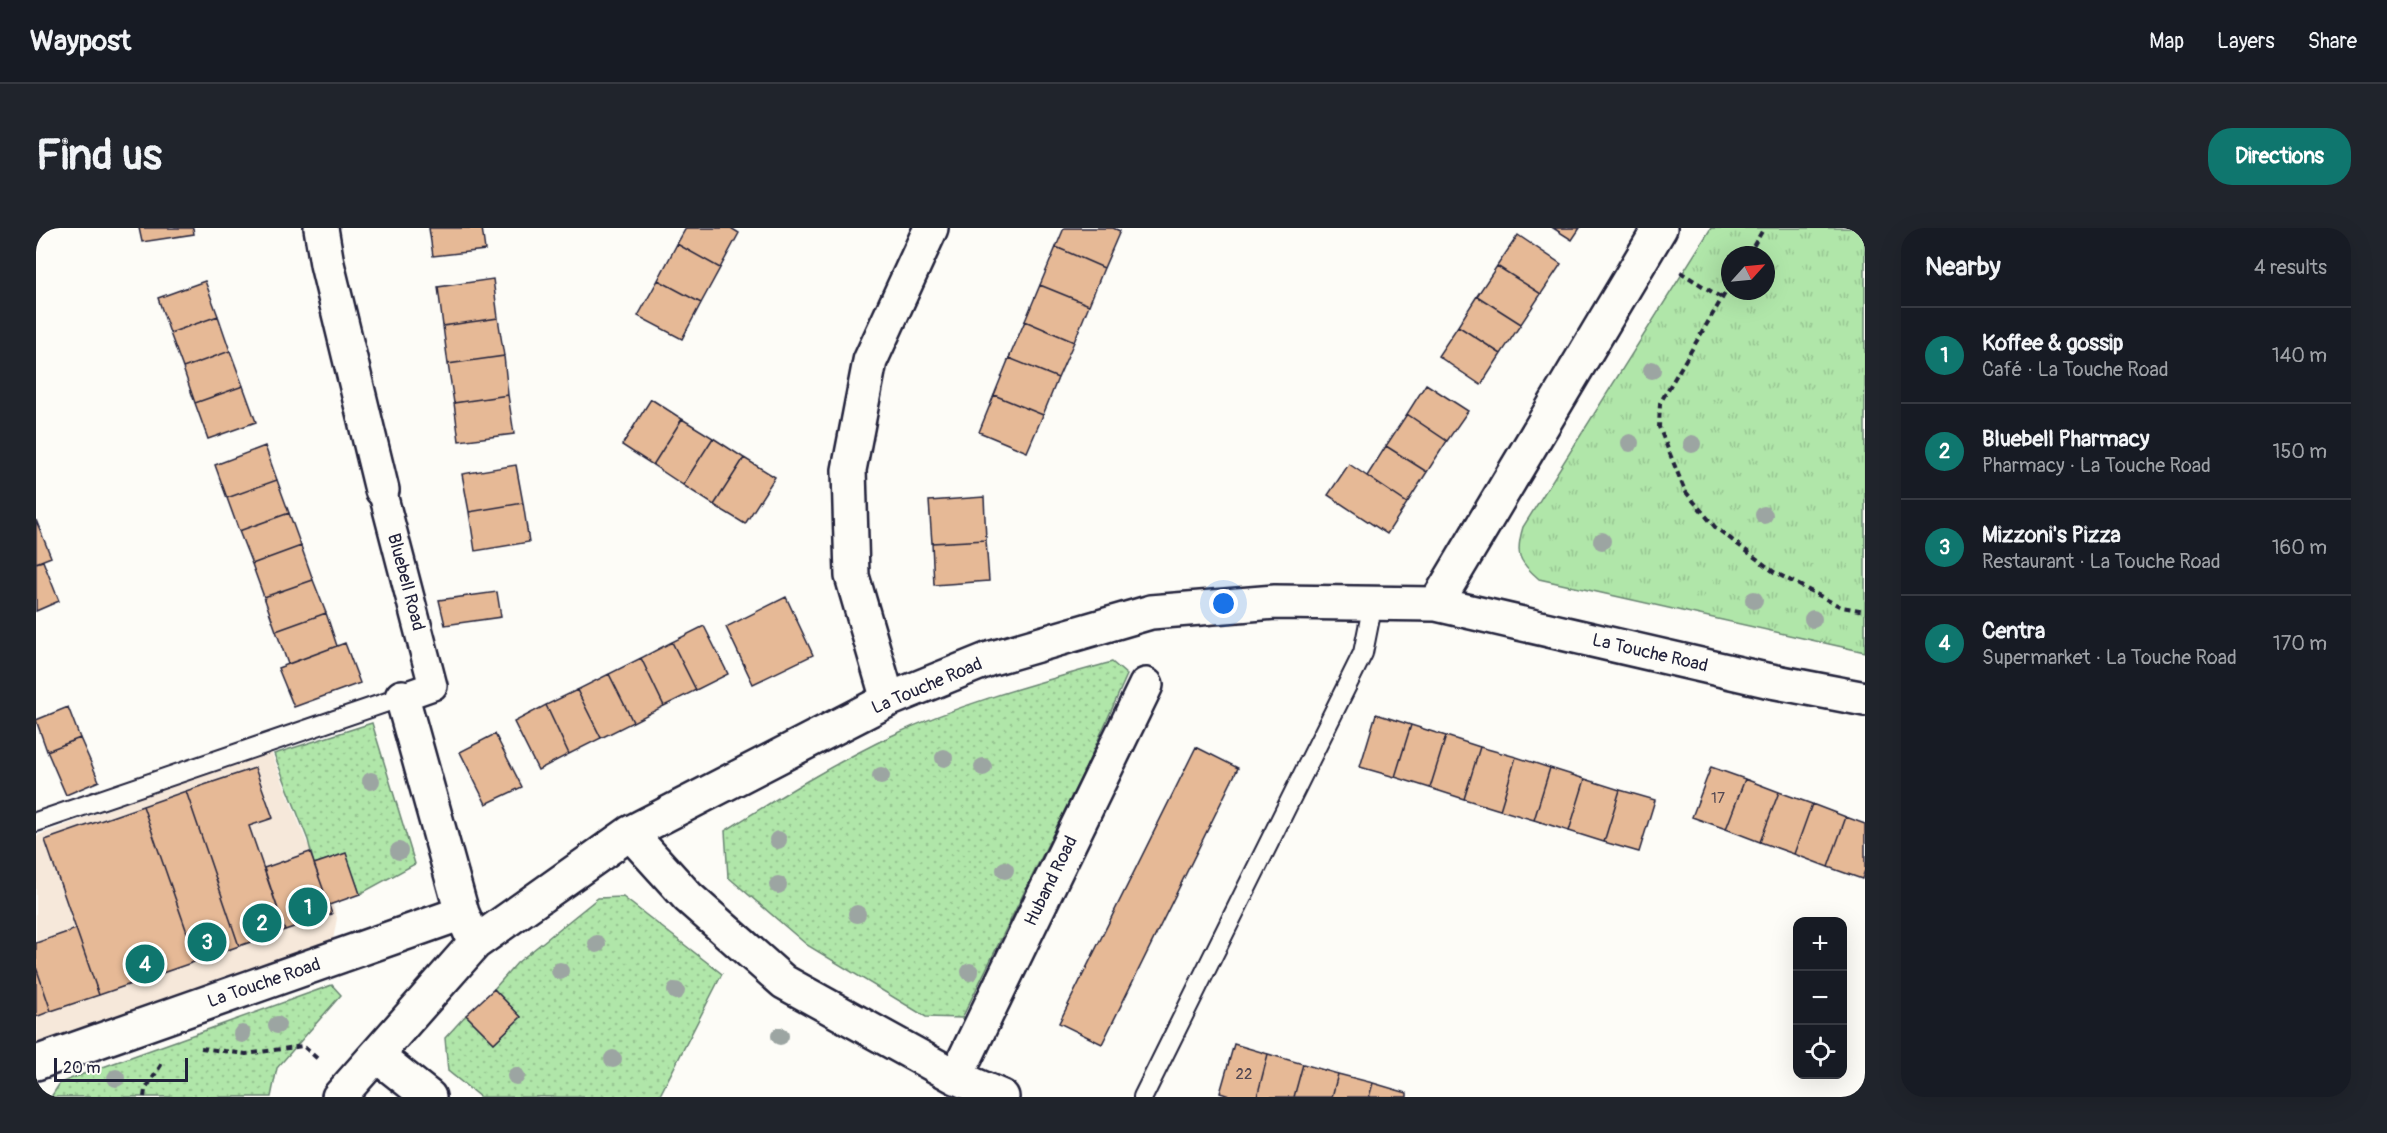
<!DOCTYPE html>
<html lang="en">
<head>
<meta charset="utf-8">
<style>
	:root { --surface:#171b24; --page:#20242c; --text:#f1f3f6; --muted:#9ea1a6; --line:#363941; --accent:#0f766e }
	body { margin:0; font-family:Pangolin,sans-serif; background:var(--page); color:var(--text) }
	.controls { position:absolute; right:18px; bottom:18px; display:grid; overflow:hidden; border-radius:12px; box-shadow:0 6px 24px #0002 }
	.controls button { width:54px; height:54px; display:grid; place-items:center; padding:0; border:0; border-bottom:2px solid var(--line); background:var(--surface); color:var(--text); font:30px sans-serif }
	.compass { position:absolute; left:1685px; top:18px; width:54px; height:54px; border-radius:50%; background:var(--surface); box-shadow:0 6px 24px #0002; rotate:63deg }
	.scale { position:absolute; left:18px; bottom:15px; width:134px; box-sizing:border-box; padding-left:6px; border:3px solid #22223b; border-top:0; font-size:16px; line-height:21px; white-space:nowrap; color:#22223b; -webkit-text-stroke:4px #fdfcf7; paint-order:stroke }
	.you { position:absolute; left:1188px; top:376px; width:21px; height:21px; margin:-15px; border:4px solid #fff; border-radius:50%; background:#1a73e8; box-shadow:0 0 0 9px #1a73e833 }
	.badge { display:grid; place-items:center; width:39px; height:39px; border-radius:50%; background:var(--accent); color:#fff; font-size:20px; font-weight:700 }
	.pin { position:absolute; translate:-50% -50%; border:3px solid #fff; box-shadow:0 2px 6px #0006 }
	.list { margin:0; padding:0; list-style:none }
	h2 { display:flex; justify-content:space-between; align-items:center; height:78px; margin:0; padding:0 24px; font-size:26px }
	h2 small { font-size:20px; font-weight:400; color:var(--muted) }
	.list li { display:grid; grid-template-columns:39px 1fr auto; gap:18px; align-items:center; box-sizing:border-box; height:96px; padding:0 24px; border-top:2px solid var(--line) }
	.list b { display:block; font-size:22px; white-space:nowrap }
	.list p { margin:0; font-size:20px; white-space:nowrap; color:var(--muted) }
	.list em { font-size:20px; font-style:normal; color:var(--muted) }
	.icon { flex:none; width:33px; height:33px; fill:none; stroke:currentColor; stroke-width:2; stroke-linecap:round; stroke-linejoin:round }
	.map { position:relative; flex:none; width:1829px; height:869px; overflow:hidden; border-radius:24px }
	header { display:flex; align-items:center; gap:36px; box-sizing:border-box; height:84px; padding:0 30px; background:var(--surface); border-bottom:2px solid var(--line) }
	header strong { font-size:28px }
	nav { display:flex; gap:33px; margin-inline-start:auto; font-size:21px }
	.intro { display:flex; align-items:center; justify-content:space-between; box-sizing:border-box; height:144px; padding:0 36px }
	h1 { margin:0; font-size:42px }
	.button { padding:15px 27px; border-radius:24px; background:var(--accent); color:#fff; font-size:21px; font-weight:700 }
	main { display:flex; gap:36px; padding:0 36px }
	aside { flex:1; background:var(--surface); border-radius:24px; box-shadow:0 6px 24px #0002 }
	.map>svg:first-child { display:block }
</style>
</head>
<body>
<header>
<strong>Waypost</strong>
<nav><a>Map</a><a>Layers</a><a>Share</a></nav>
</header>
<div class="intro"><h1>Find us</h1><a class="button">Directions</a></div>
<main>
<div class="map">
<svg width="1829" height="869" viewBox="0 0 1829 869">
	<defs>
		<pattern id="grass-dots" width="8" height="8" patternUnits="userSpaceOnUse" patternTransform="scale(1.5)"><rect width="8" height="8" fill="#b0e6a9"/><path d="M2 2h.1M6 6h.1" fill="none" stroke="#97c592" stroke-width="1.8" stroke-linecap="round"/></pattern>
		<pattern id="park-tufts" width="24" height="20" patternUnits="userSpaceOnUse" patternTransform="scale(1.5)"><rect width="24" height="20" fill="#b0e6a9"/><path d="M3 7l-1-3M5 7V3M7 7l1-3M15 17l-1-3M17 17v-4M19 17l1-3" fill="none" stroke="#97c592"/></pattern>
	</defs>
	<rect width="100%" height="100%" fill="#fdfcf7"/>
	<filter id="ink" filterUnits="userSpaceOnUse"><feTurbulence type="fractalNoise" baseFrequency=".0167" numOctaves="2"/><feDisplacementMap in="SourceGraphic" scale="12" xChannelSelector="R" yChannelSelector="G"/><feConvolveMatrix kernelMatrix="1 2 1 2 8 2 1 2 1" color-interpolation-filters="sRGB"/></filter>
	<g filter="url(#ink)">
		<path fill="#f6e8da" d="M234,521L271,615L277,623L301,690L293,734L0,829V608Z"/>
		<path fill="url(#grass-dots)" stroke="#698472" stroke-width="1.5" d="M1076,434L1091,447L1050,539L926,790L890,789L771,717L692,649L689,603C743,569 797,536 855,508C925,475 1001,455 1076,434Z
			M336,495L379,636L324,666L309,626L278,636L272,612L238,526Z
			M587,669L686,746L623,869H444L412,843L409,810L430,787L458,815L485,789L458,761L481,735L562,670Z
			M296,757L305,767L241,840L235,869H15L24,855L39,849Z"/>
		<path fill="url(#park-tufts)" stroke="#698472" stroke-width="1.5" fill-rule="evenodd" d="M1675,0H1829V424L1503,351C1482,333 1479,326 1487,299ZM1694,27H1730V63H1694Z"/>
		<path fill="#e6b996" stroke="#22223b" stroke-width="1.5" d="M103,0H157L158,6L106,14Z
			M393,0H446L449,22L397,28Z
			M650,0H695L703,5L684,40L641,16Z
			M1028,0H1077L1084,3L1068,40L1020,19Z
			M1517,0H1544L1536,12Z
			M1482,7L1525,36L1505,66L1461,38Z
			M641,16L684,40L665,75L622,52Z
			M1020,19L1068,40L1053,77L1004,57Z
			M1461,38L1505,66L1485,96L1441,68Z
			M457,51L462,90L407,98L402,59Z
			M622,52L665,75L646,111L602,88Z
			M169,53L182,88L134,105L122,70Z
			M1004,57L1053,77L1038,114L989,93Z
			M1441,68L1485,96L1465,126L1422,98Z
			M182,88L194,123L147,140L134,105Z
			M462,90L468,128L412,136L407,98Z
			M989,93L1038,114L1022,150L973,130Z
			M1422,98L1465,126L1445,157L1402,128Z
			M194,123L207,158L159,175L147,140Z
			M468,128L472,167L418,175L412,136Z
			M973,130L1022,150L1007,187L958,167Z
			M1390,156L1432,183L1411,213L1371,186Z
			M207,158L220,194L172,211L159,175Z
			M472,167L478,206L423,213L418,175Z
			M958,167L1007,187L991,224L943,204Z
			M615,171L646,191L617,237L586,217Z
			M1371,186L1411,213L1391,244L1350,218Z
			M646,191L677,210L647,257L617,237Z
			M677,210L708,230L678,277L647,257Z
			M229,218L241,252L191,270L179,237Z
			M1350,218L1391,244L1371,275L1331,248Z
			M708,230L739,249L709,296L678,277Z
			M1313,236L1371,275L1351,306L1292,267Z
			M480,237L487,275L433,284L426,246Z
			M241,252L253,285L203,303L191,270Z
			M948,269L950,312L896,315L893,273Z
			M487,275L493,314L439,323L433,284Z
			M253,285L265,318L216,336L203,303Z
			M0,292L15,329L0,335Z
			M950,312L953,353L898,357L896,315Z
			M265,318L277,352L228,369L216,336Z
			M7,333L23,373L0,383V335Z
			M277,352L290,385L240,403L228,369Z
			M461,364L465,389L409,397L403,372Z
			M750,369L777,427L717,456L690,399Z
			M290,385L301,418L252,436L240,403Z
			M668,398L692,446L660,462L636,414Z
			M636,414L660,462L628,478L605,430Z
			M309,415L324,455L258,479L242,440Z
			M605,430L628,478L597,494L573,446Z
			M573,446L597,494L565,510L541,462Z
			M541,462L565,510L533,526L510,477Z
			M510,477L533,526L502,542L478,494Z
			M32,479L44,510L11,523L0,492Z
			M1340,486L1375,497L1359,549L1324,539Z
			M1375,497L1410,508L1394,560L1359,549Z
			M459,506L486,559L450,576L424,524Z
			M1410,508L1444,519L1428,571L1394,560Z
			M44,510L63,553L30,567L11,523Z
			M1160,519L1202,540L1066,816L1023,795Z
			M1444,519L1480,529L1464,582L1428,571Z
			M1480,529L1514,540L1498,592L1464,582Z
			M1675,539L1709,551L1690,601L1656,589Z
			M219,540L237,590L213,598L249,702L203,718L150,563Z
			M1514,540L1549,551L1533,603L1498,592Z
			M1549,551L1584,562L1568,614L1533,603Z
			M1709,551L1743,564L1724,614L1690,601Z
			M1584,562L1619,572L1603,624L1568,614Z
			M150,563L203,718L161,733L107,578Z
			M1743,564L1776,576L1758,626L1724,614Z
			M1776,576L1810,589L1792,639L1758,626Z
			M107,578L161,733L63,767L9,612Z
			M1810,589L1829,596V642L1826,651L1792,639Z
			M274,624L296,686L249,702L228,640Z
			M310,625L324,666L293,677L278,636Z
			M40,701L63,767L15,783L0,739V715Z
			M0,739L15,783L0,789Z
			M458,761L485,789L458,815L430,787Z
			M1198,816L1232,826L1221,869H1197L1184,865Z
			M1232,826L1267,836L1258,869H1221Z
			M1267,836L1302,846L1296,869H1258Z
			M1302,846L1337,855L1333,869H1296Z
			M1337,855L1371,865V869H1333Z"/>
		<g fill="none" stroke-linecap="round" stroke-linejoin="round">
			<g stroke="#22223b" stroke-width="22">
				<path id="service" d="M0,594L366,469
					M1107,869L1327,425L1337,375"/>
			</g>
			<g stroke="#22223b" stroke-width="32">
				<path id="pedestrian" d="M346,262L397,458L366,469"/>
			</g>
			<g stroke="#22223b" stroke-width="38">
				<path id="minor" d="M285,0L291,36L346,262
					M1400,376L1730,452L1829,471
					M366,469L426,685
					M852,472L816,348L813,242L834,133L895,0
					M594,605L652,669L748,754L920,849L966,869
					M340,827L393,869
					M0,835L426,685L439,715
					M920,849L1110,457
					M303,869L439,715L594,605L852,472L953,431L1115,384L1239,374L1400,376L1624,0"/>
			</g>
			<path stroke="#22223b" stroke-width="4" stroke-dasharray="6 4.5" stroke-linecap="butt" d="M1712,27L1728,0
				M1644,44L1686,70
				M1694,57L1624,175L1623,199L1649,263L1679,299L1738,344L1805,379L1829,383
				M165,820L210,826L267,818L283,832
				M108,869L109,862L127,834"/>
			<use href="#service" stroke="#fdfcf7" stroke-width="18"/>
			<use href="#pedestrian" stroke="#fdfcf7" stroke-width="27"/>
			<use href="#minor" stroke="#fdfcf7" stroke-width="33"/>
		</g>
		<g fill="#9ca5a2">
			<circle cx="1616" cy="142" r="9"/>
			<circle cx="1594" cy="215" r="9"/>
			<circle cx="1656" cy="216" r="9"/>
			<circle cx="1728" cy="287" r="9"/>
			<circle cx="1566" cy="313" r="9"/>
			<circle cx="1718" cy="372" r="9"/>
			<circle cx="1777" cy="391" r="9"/>
			<circle cx="908" cy="530" r="9"/>
			<circle cx="947" cy="539" r="9"/>
			<circle cx="845" cy="548" r="9"/>
			<circle cx="335" cy="553" r="9"/>
			<circle cx="742" cy="612" r="9"/>
			<circle cx="363" cy="623" r="9"/>
			<circle cx="969" cy="642" r="9"/>
			<circle cx="742" cy="657" r="9"/>
			<circle cx="821" cy="686" r="9"/>
			<circle cx="561" cy="716" r="9"/>
			<circle cx="524" cy="743" r="9"/>
			<circle cx="934" cy="744" r="9"/>
			<circle cx="640" cy="763" r="9"/>
			<circle cx="241" cy="797" r="9"/>
			<circle cx="206" cy="806" r="9"/>
			<circle cx="744" cy="808" r="9"/>
			<circle cx="577" cy="831" r="9"/>
			<circle cx="480" cy="848" r="9"/>
			<circle cx="80" cy="850" r="9"/>
		</g>
	</g>
	<g text-anchor="middle" dominant-baseline="central" stroke-width="4.5" stroke-linejoin="round" paint-order="stroke">
		<g font-size="15" fill="#534852">
			<text x="1682" y="570">17</text>
			<text x="1208" y="846">22</text>
		</g>
		<g font-size="18" fill="#22223b" stroke="#fdfcf7">
			<text transform="translate(370 354) rotate(75)">Bluebell Road</text>
			<text transform="translate(1614 425) rotate(13)">La Touche Road</text>
			<text transform="translate(891 458) rotate(-23)">La Touche Road</text>
			<text transform="translate(1015 653) rotate(-64)">Huband Road</text>
			<text transform="translate(228 755) rotate(-19)">La Touche Road</text>
		</g>
	</g>
</svg>
<div class="controls">
<button>+</button>
<button>−</button>
<button><svg class="icon" aria-label="locate" viewBox="0 0 24 24"><circle cx="12" cy="12" r="6"/><path d="M12 2v4M12 18v4M2 12h4M18 12h4"/></svg></button>
</div>
<svg class="compass" viewBox="-18 -18 36 36"><path d="M0-13l5 13h-10z" fill="#e53935"/><path d="M0 13l5-13h-10z" fill="#9ea1a6"/></svg>
<div class="scale">20 m</div>
<div class="you"></div>
<div class="pin badge" style="left:272px;top:679px">1</div>
<div class="pin badge" style="left:226px;top:695px">2</div>
<div class="pin badge" style="left:171px;top:714px">3</div>
<div class="pin badge" style="left:109px;top:736px">4</div>
</div>
<aside>
<h2>Nearby<small>4 results</small></h2>
<ul class="list">
<li><span class="badge">1</span><div><b>Koffee &amp; gossip</b><p>Café · La Touche Road</p></div><em>140 m</em></li>
<li><span class="badge">2</span><div><b>Bluebell Pharmacy</b><p>Pharmacy · La Touche Road</p></div><em>150 m</em></li>
<li><span class="badge">3</span><div><b>Mizzoni's Pizza</b><p>Restaurant · La Touche Road</p></div><em>160 m</em></li>
<li><span class="badge">4</span><div><b>Centra</b><p>Supermarket · La Touche Road</p></div><em>170 m</em></li>
</ul>
</aside>
</main>
</body>
</html>
